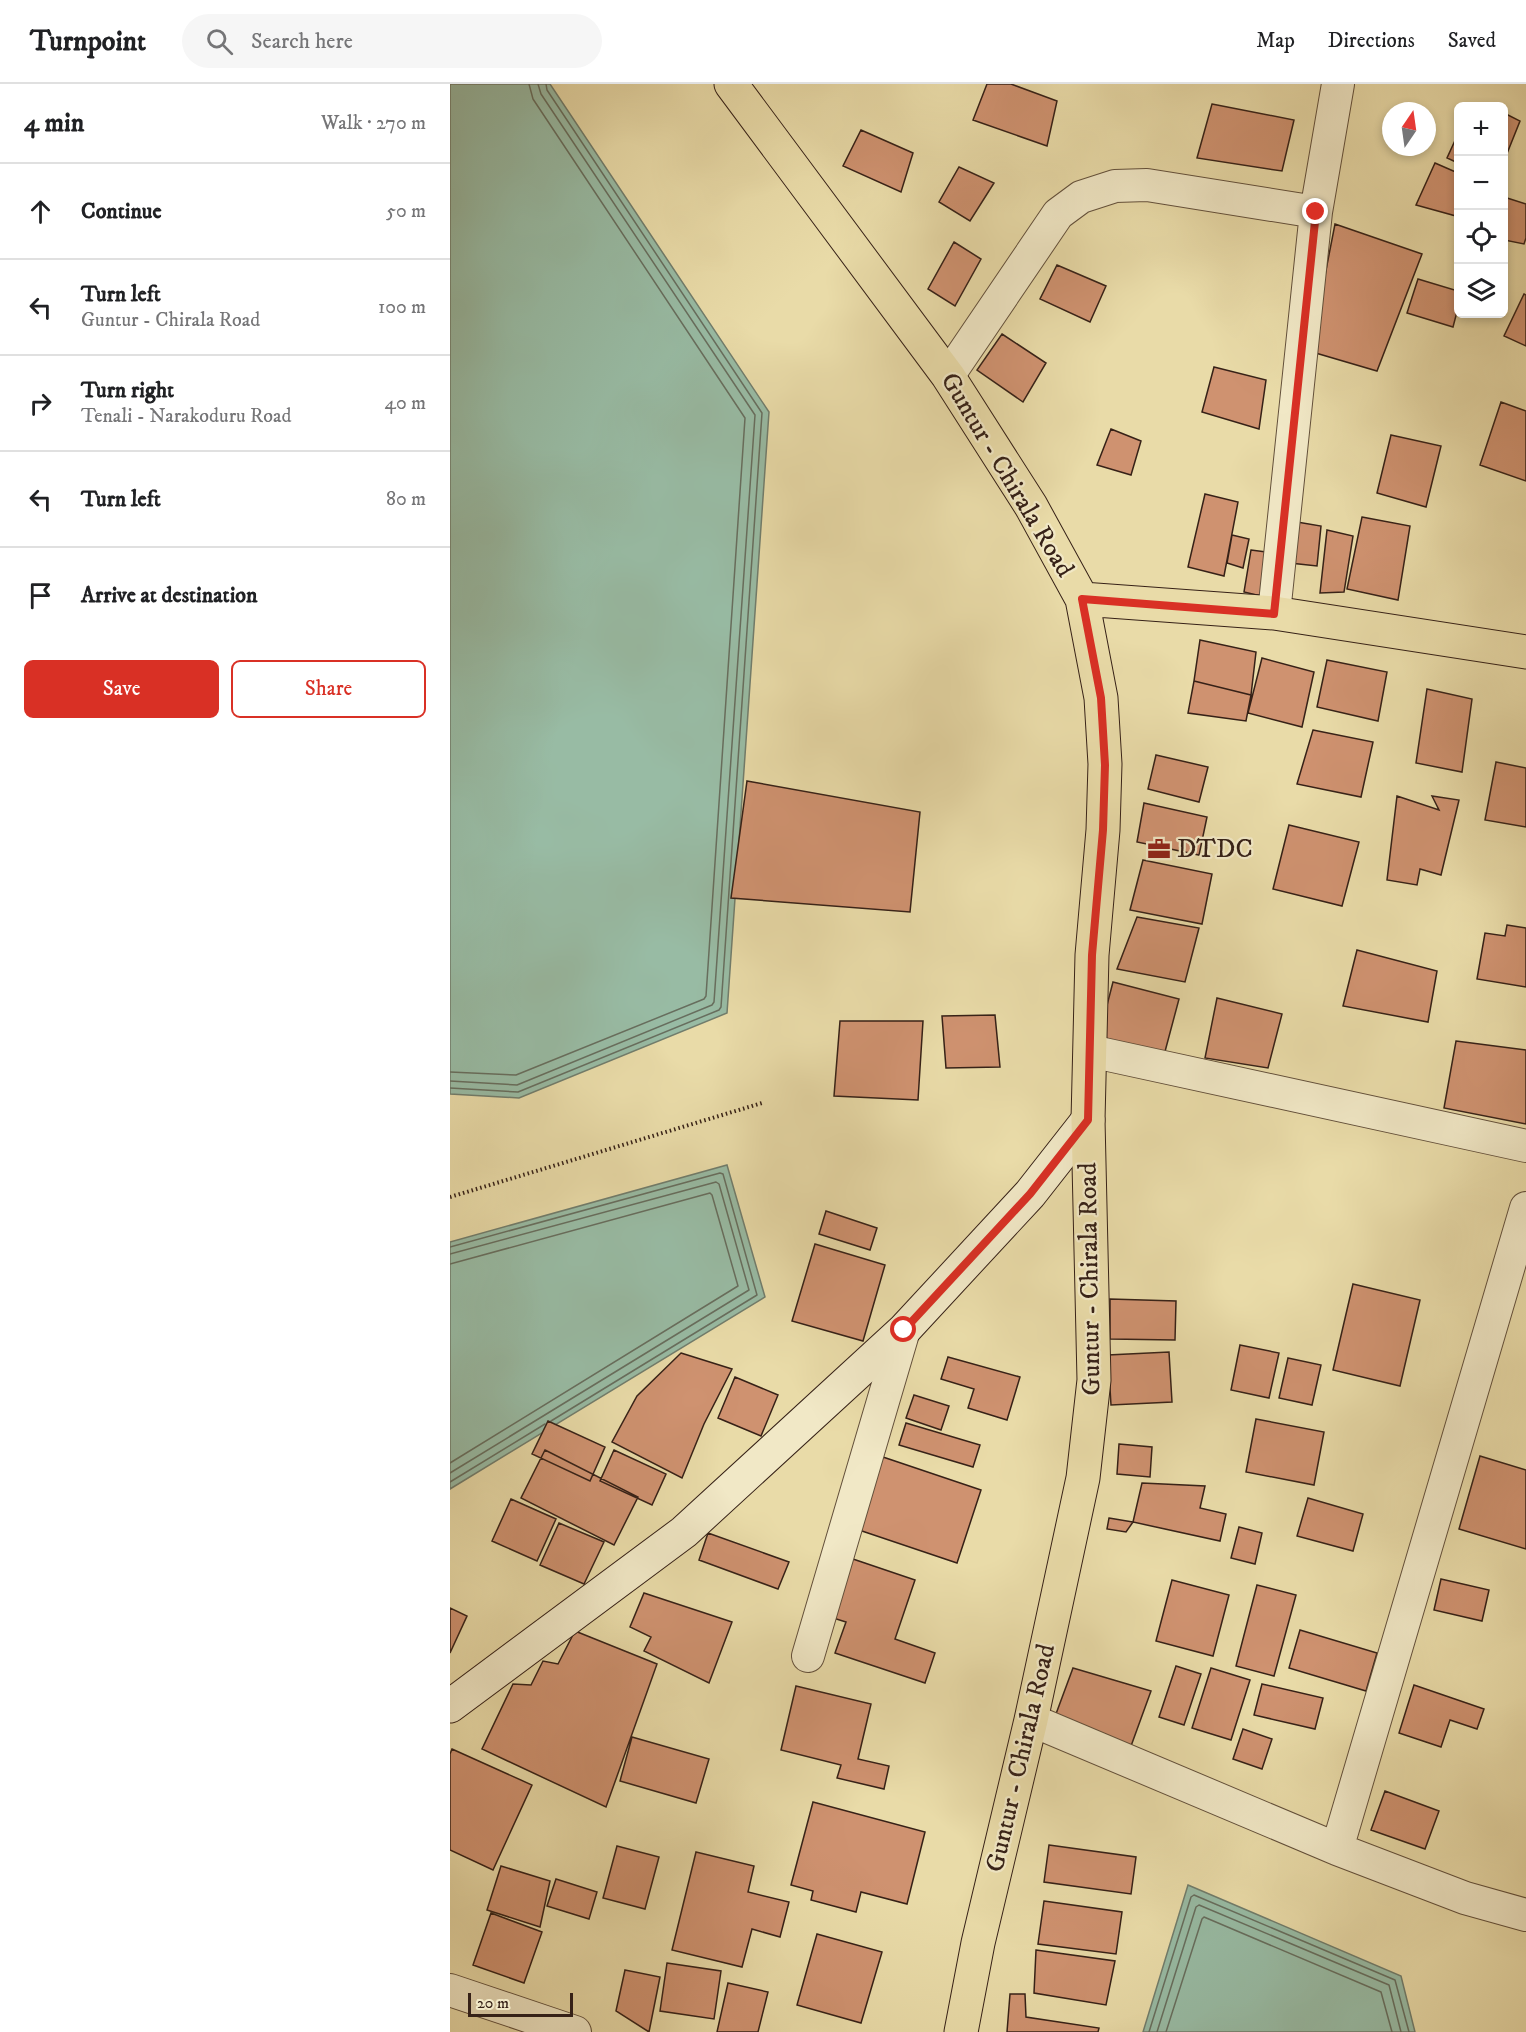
<!DOCTYPE html>
<html lang="en">
<head>
<meta charset="utf-8">
<style>
	:root { --surface:#fff; --page:#f6f6f6; --text:#202124; --muted:#757577; --line:#e0e0e0; --accent:#d93025 }
	body { margin:0; font-family:"IM FELL DW Pica",serif; background:var(--page); color:var(--text) }
	.controls { position:absolute; right:18px; top:18px; display:grid; overflow:hidden; border-radius:9px; box-shadow:0 3px 9px #0003 }
	.controls button { width:54px; height:54px; display:grid; place-items:center; padding:0; border:0; border-bottom:2px solid var(--line); background:var(--surface); color:var(--text); font:30px sans-serif }
	.compass { position:absolute; left:932px; top:18px; width:54px; height:54px; border-radius:50%; background:var(--surface); box-shadow:0 3px 9px #0003; rotate:13deg }
	.scale { position:absolute; left:18px; bottom:15px; width:105px; box-sizing:border-box; padding-left:6px; border:3px solid #362117; border-top:0; font-size:16px; line-height:21px; white-space:nowrap; color:#362117; -webkit-text-stroke:4px #f1e8c6; paint-order:stroke }
	.stop { position:absolute; width:18px; height:18px; margin:-14px; border:4px solid #d93025; border-radius:50%; background:#fff }
	.stop.end { background:#d93025; border-color:#fff; box-shadow:0 2px 6px #0008 }
	.list { margin:0; padding:0; list-style:none }
	h2 { display:flex; justify-content:space-between; align-items:center; height:78px; margin:0; padding:0 24px; font-size:26px }
	h2 small { font-size:20px; font-weight:400; color:var(--muted) }
	.list li { display:grid; grid-template-columns:39px 1fr auto; gap:18px; align-items:center; box-sizing:border-box; height:96px; padding:0 24px; border-top:2px solid var(--line) }
	.list b { display:block; font-size:22px; white-space:nowrap }
	.list p { margin:0; font-size:20px; white-space:nowrap; color:var(--muted) }
	.list em { font-size:20px; font-style:normal; color:var(--muted) }
	.actions { display:flex; gap:12px; padding:18px 24px }
	.actions a { flex:1; padding:14px 0; border:2px solid var(--accent); border-radius:9px; text-align:center; font-size:21px; color:var(--accent) }
	.actions .main { background:var(--accent); color:#fff }
	.icon { flex:none; width:33px; height:33px; fill:none; stroke:currentColor; stroke-width:2; stroke-linecap:round; stroke-linejoin:round }
	.map { position:relative; flex:none; width:1076px; height:1948px; overflow:hidden }
	header { display:flex; align-items:center; gap:36px; box-sizing:border-box; height:84px; padding:0 30px; background:var(--surface); border-bottom:2px solid var(--line) }
	header strong { font-size:28px }
	nav { display:flex; gap:33px; margin-inline-start:auto; font-size:21px }
	.search { width:420px; height:54px; background:var(--page); display:flex; align-items:center; gap:15px; box-sizing:border-box; padding:0 21px; border-radius:33px; color:var(--muted); font-size:22px }
	main { display:flex }
	aside { flex:1; background:var(--surface) }
	.map>svg:first-child { display:block }
</style>
</head>
<body>
<header>
<strong>Turnpoint</strong>
<div class="search"><svg class="icon" aria-label="search" viewBox="0 0 24 24"><circle cx="10" cy="10" r="6"/><path d="M15 15l6 6"/></svg>Search here</div>
<nav><a>Map</a><a>Directions</a><a>Saved</a></nav>
</header>
<main>
<aside>
<h2>4 min<small>Walk · 270 m</small></h2>
<ul class="list">
<li><svg class="icon" aria-label="ahead" viewBox="0 0 24 24"><path d="M12 20V5M6 11l6-6 6 6"/></svg><div><b>Continue</b></div><em>50 m</em></li>
<li><svg class="icon" aria-label="left" viewBox="0 0 24 24"><path d="M17 20v-9H6M10 6l-5 5 5 5"/></svg><div><b>Turn left</b><p>Guntur - Chirala Road</p></div><em>100 m</em></li>
<li><svg class="icon" aria-label="right" viewBox="0 0 24 24"><path d="M7 20v-9h11M14 6l5 5-5 5"/></svg><div><b>Turn right</b><p>Tenali - Narakoduru Road</p></div><em>40 m</em></li>
<li><svg class="icon" aria-label="left" viewBox="0 0 24 24"><path d="M17 20v-9H6M10 6l-5 5 5 5"/></svg><div><b>Turn left</b></div><em>80 m</em></li>
<li><svg class="icon" aria-label="arrive" viewBox="0 0 24 24"><path d="M6 21V4h12l-3 4 3 4H6"/></svg><div><b>Arrive at destination</b></div></li>
</ul>
<div class="actions"><a class="main">Save</a><a>Share</a></div>
</aside>
<div class="map">
<svg width="1076" height="1948" viewBox="0 0 1076 1948">
	<rect width="100%" height="100%" fill="#e9dba8"/>
	<filter id="stains"><feTurbulence type="fractalNoise" baseFrequency=".00333" numOctaves="4"/><feColorMatrix values="0 0 0 0 .2 0 0 0 0 .09 0 0 0 0 .02 0 0 0 .5 -.17"/></filter>
	<radialGradient id="worn" r=".72"><stop offset=".6" stop-color="#630" stop-opacity="0"/><stop offset="1" stop-color="#630" stop-opacity=".3"/></radialGradient>
	<path fill="#98bba4" stroke="#717d6c" stroke-width="1.5" d="M0,0H100L319,328L277,929L69,1014L0,1010Z
		M277,1081L315,1213L0,1405V1158Z
		M738,1801L951,1892L965,1948H693Z"/>
	<g fill="none" stroke-linecap="round" stroke-linejoin="round">
		<path stroke="#676e5e" stroke-width="1.5" d="M0,988L66,991L254,915L256,912L295,334L83,15L79,0
			M0,997L67,1001L262,921L264,918L305,331L91,10L88,0
			M0,1004L68,1008L269,926L271,923L312,329L97,6L96,0
			M0,1163L270,1089L273,1090L307,1211L101,1337
			M0,1170L266,1098L269,1100L299,1206L0,1389
			M0,1180L260,1109L262,1111L288,1202L0,1379
			M0,1398L95,1340
			M699,1948L741,1813L744,1811L945,1896L959,1948
			M707,1948L746,1823L749,1821L939,1901L951,1948
			M716,1948L752,1835L754,1833L931,1908L942,1948"/>
	</g>
	<path fill="#cf9270" stroke="#362117" stroke-width="1.5" d="M537,0H561L607,17L597,62L523,36Z
		M762,20L844,36L832,87L747,74Z
		M1054,29L1070,37L1054,77Z
		M411,46L463,69L451,108L393,82Z
		M1008,50V79L997,74Z
		M985,79L1008,89V126L1006,132L966,121Z
		M509,83L544,99L520,137L489,118Z
		M1054,113L1076,120V154L1074,160L1054,156Z
		M885,140L972,170L927,287L852,265L861,263Z
		M504,158L531,175L505,222L478,205Z
		M607,181L656,202L640,238L590,215Z
		M968,195L1008,207V224L1003,243L957,229Z
		M1074,210L1076,211V262L1054,252Z
		M552,250L596,279L573,318L527,286Z
		M764,283L816,296L809,345L752,328Z
		M1051,318L1076,327V397L1030,381Z
		M661,345L691,357L681,391L647,381Z
		M941,351L991,362L976,423L927,409Z
		M755,410L788,418L774,492L738,483Z
		M912,433L960,442L948,516L897,505Z
		M847,438L871,442L867,482L840,479Z
		M877,446L903,452L894,508L870,509Z
		M782,451L799,455L793,484L777,479Z
		M801,466L823,469L815,513L794,508Z
		M750,556L806,568L801,611L744,597Z
		M812,574L864,588L852,643L798,629Z
		M877,576L937,588L928,637L867,623Z
		M744,597L801,611L796,637L738,629Z
		M977,605L1022,615L1012,688L966,679Z
		M863,646L923,658L911,713L847,700Z
		M706,671L758,683L749,718L698,705Z
		M1046,678L1076,684V743L1035,736Z
		M297,697L470,728L460,828L281,814Z
		M947,712L989,726L982,712L1009,716L991,791L970,785L967,801L937,796Z
		M694,719L757,733L749,771L687,758Z
		M839,741L909,758L892,822L823,805Z
		M693,776L762,790L752,840L680,826Z
		M687,833L749,844L735,898L667,885Z
		M1057,841L1076,844V903L1027,895L1035,849L1055,852Z
		M907,866L987,887L978,938L893,922Z
		M663,898L729,915L713,975L647,960Z
		M767,914L832,930L818,984L755,974Z
		M545,931L550,983L496,984L492,932Z
		M390,937H473L468,1016L384,1012Z
		M1006,957L1076,966V1040L994,1024Z
		M376,1127L427,1144L420,1166L369,1150Z
		M365,1160L435,1181L413,1257L342,1237Z
		M903,1200L970,1216L950,1302L883,1286Z
		M660,1215L726,1217L725,1256L660,1255Z
		M790,1261L829,1269L819,1314L781,1306Z
		M719,1268L722,1318L661,1321L658,1271Z
		M231,1269L282,1285L254,1340L232,1394L162,1358L187,1312Z
		M498,1273L570,1293L557,1336L518,1324L524,1305L491,1295Z
		M838,1274L871,1281L862,1321L829,1314Z
		M285,1293L328,1311L311,1352L268,1334Z
		M464,1311L499,1322L491,1346L456,1334Z
		M806,1335L874,1348L864,1401L796,1388Z
		M98,1337L155,1363L140,1397L82,1370Z
		M456,1339L530,1361L523,1383L449,1361Z
		M669,1360L702,1363L700,1393L667,1390Z
		M95,1366L188,1413L164,1461L71,1414Z
		M164,1366L216,1390L202,1421L150,1397Z
		M430,1372L531,1406L507,1479L406,1445Z
		M1030,1372L1076,1386V1465L1009,1445Z
		M692,1399L755,1402L750,1424L776,1430L770,1457L683,1438Z
		M858,1414L913,1430L903,1467L847,1452Z
		M61,1415L106,1435L87,1477L42,1457Z
		M659,1434L683,1438L676,1448L657,1445Z
		M109,1439L154,1458L134,1500L90,1481Z
		M789,1443L812,1449L805,1480L781,1474Z
		M258,1449L339,1478L328,1505L249,1476Z
		M400,1474L465,1496L445,1555L485,1569L475,1599L385,1569L396,1538L380,1533Z
		M991,1495L1039,1506L1032,1537L984,1526Z
		M722,1496L779,1511L763,1572L706,1557Z
		M807,1501L846,1511L824,1592L786,1582Z
		M194,1509L282,1538L259,1599L194,1567L201,1553L180,1543Z
		M0,1524L17,1532L0,1569Z
		M850,1546L927,1569L916,1607L839,1584Z
		M125,1547L207,1580L156,1723L32,1665L63,1600L81,1601L93,1577L108,1580Z
		M726,1582L751,1590L734,1641L709,1633Z
		M623,1584L701,1607L681,1662L603,1638Z
		M761,1584L800,1596L781,1656L742,1644Z
		M812,1600L873,1614L865,1645L804,1631Z
		M964,1601L1034,1625L1027,1645L1000,1636L991,1663L949,1649Z
		M346,1602L421,1620L408,1675L439,1682L434,1705L387,1694L391,1681L331,1666Z
		M793,1645L822,1655L812,1685L783,1675Z
		M182,1653L259,1675L246,1719L170,1697Z
		M2,1665L82,1701L43,1786L0,1766V1670Z
		M935,1707L989,1727L975,1765L921,1746Z
		M363,1718L475,1748L457,1820L411,1808L406,1828L361,1816L363,1807L341,1801Z
		M599,1761L686,1773L681,1810L594,1798Z
		M167,1762L209,1773L195,1825L153,1814Z
		M246,1768L304,1782L298,1808L339,1818L330,1853L302,1845L292,1883L222,1866Z
		M51,1782L100,1797L90,1843L37,1826Z
		M106,1795L147,1808L139,1835L97,1822Z
		M594,1817L672,1828L666,1870L588,1860Z
		M41,1829L92,1848L74,1899L23,1881Z
		M367,1850L432,1868L411,1939L347,1921Z
		M586,1866L665,1877L656,1921L584,1909Z
		M217,1879L271,1887L264,1935L210,1927Z
		M175,1886L210,1893L199,1948L166,1927Z
		M278,1899L318,1908L308,1948H267Z
		M560,1910H575L576,1933L649,1944L648,1948H557Z"/>
	<g fill="none" stroke-linecap="round" stroke-linejoin="round">
		<g stroke="#63503b" stroke-width="34">
			<path id="minor" d="M498,292L608,130L631,113L665,102L697,101L866,128
				M824,529L866,128L888,0
				M640,967L1076,1062
				M358,1572L454,1246
				M581,1636L887,1765L1015,1814L1076,1831
				M887,1765L1076,1124
				M0,1906L125,1948"/>
		</g>
		<g stroke="#362117" stroke-width="35">
			<path id="secondary" d="M0,1622L234,1448L454,1246L580,1110L638,1036"/>
		</g>
		<g stroke="#362117" stroke-width="35">
			<path id="primary" d="M281,0L498,292L581,422L632,515L651,614L655,680L653,746L642,871L638,1036L644,1296L633,1394L581,1636L528,1859L511,1948
				M632,515L824,529L1076,568"/>
		</g>
		<path stroke="#362117" stroke-width="4" stroke-dasharray="1.5 3" stroke-linecap="butt" d="M0,1113L312,1019"/>
		<use href="#minor" stroke="#f1e8c6" stroke-width="32"/>
		<use href="#secondary" stroke="#f1e8c6" stroke-width="33"/>
		<use href="#primary" stroke="#e9dba8" stroke-width="33"/>
	</g>
	<g fill="none" stroke-linecap="round" stroke-linejoin="round">
		<path stroke="#d93025" stroke-width="8" d="M454,1246L580,1110L638,1036L642,871L653,746L655,681L651,614L632,515L824,530L866,128"/>
	</g>
	<defs>
		<g id="office-bare" transform="scale(1.8)"><path d="M-6-3h4V-5.5h4V-3h4V5H-6ZM-1-4.5V-3h2v-1.5ZM-6 0V1H6V0Z" fill="#8f2418" stroke="#f1e8c6" stroke-width="2.5" paint-order="stroke"/></g>
	</defs>
	<g fill-rule="evenodd">
		<use href="#office-bare" x="709" y="765"/>
	</g>
	<g text-anchor="middle" dominant-baseline="central" stroke-width="4.5" stroke-linejoin="round" paint-order="stroke">
		<g font-size="26" fill="#362117" stroke="#f1e8c6">
			<text transform="translate(557 391) rotate(59)">Guntur - Chirala Road</text>
			<text transform="translate(640 1195) rotate(-91)">Guntur - Chirala Road</text>
			<text transform="translate(571 1674) rotate(-77)">Guntur - Chirala Road</text>
		</g>
		<g font-size="26" fill="#362117" stroke="#f1e8c6" text-anchor="start">
			<text x="727" y="765">DTDC</text>
		</g>
	</g>
	<rect width="100%" height="100%" filter="url(#stains)"/>
	<rect width="100%" height="100%" fill="url(#worn)"/>
</svg>
<div class="controls">
<button>+</button>
<button>−</button>
<button><svg class="icon" aria-label="locate" viewBox="0 0 24 24"><circle cx="12" cy="12" r="6"/><path d="M12 2v4M12 18v4M2 12h4M18 12h4"/></svg></button>
<button><svg class="icon" aria-label="layers" viewBox="0 0 24 24"><path d="M12 4l9 5-9 5-9-5zM3 14l9 5 9-5"/></svg></button>
</div>
<svg class="compass" viewBox="-18 -18 36 36"><path d="M0-13l5 13h-10z" fill="#e53935"/><path d="M0 13l5-13h-10z" fill="#757577"/></svg>
<div class="scale">20 m</div>
<div class="stop" style="left:454px;top:1246px"></div>
<div class="stop end" style="left:866px;top:128px"></div>
</div>
</main>
</body>
</html>
